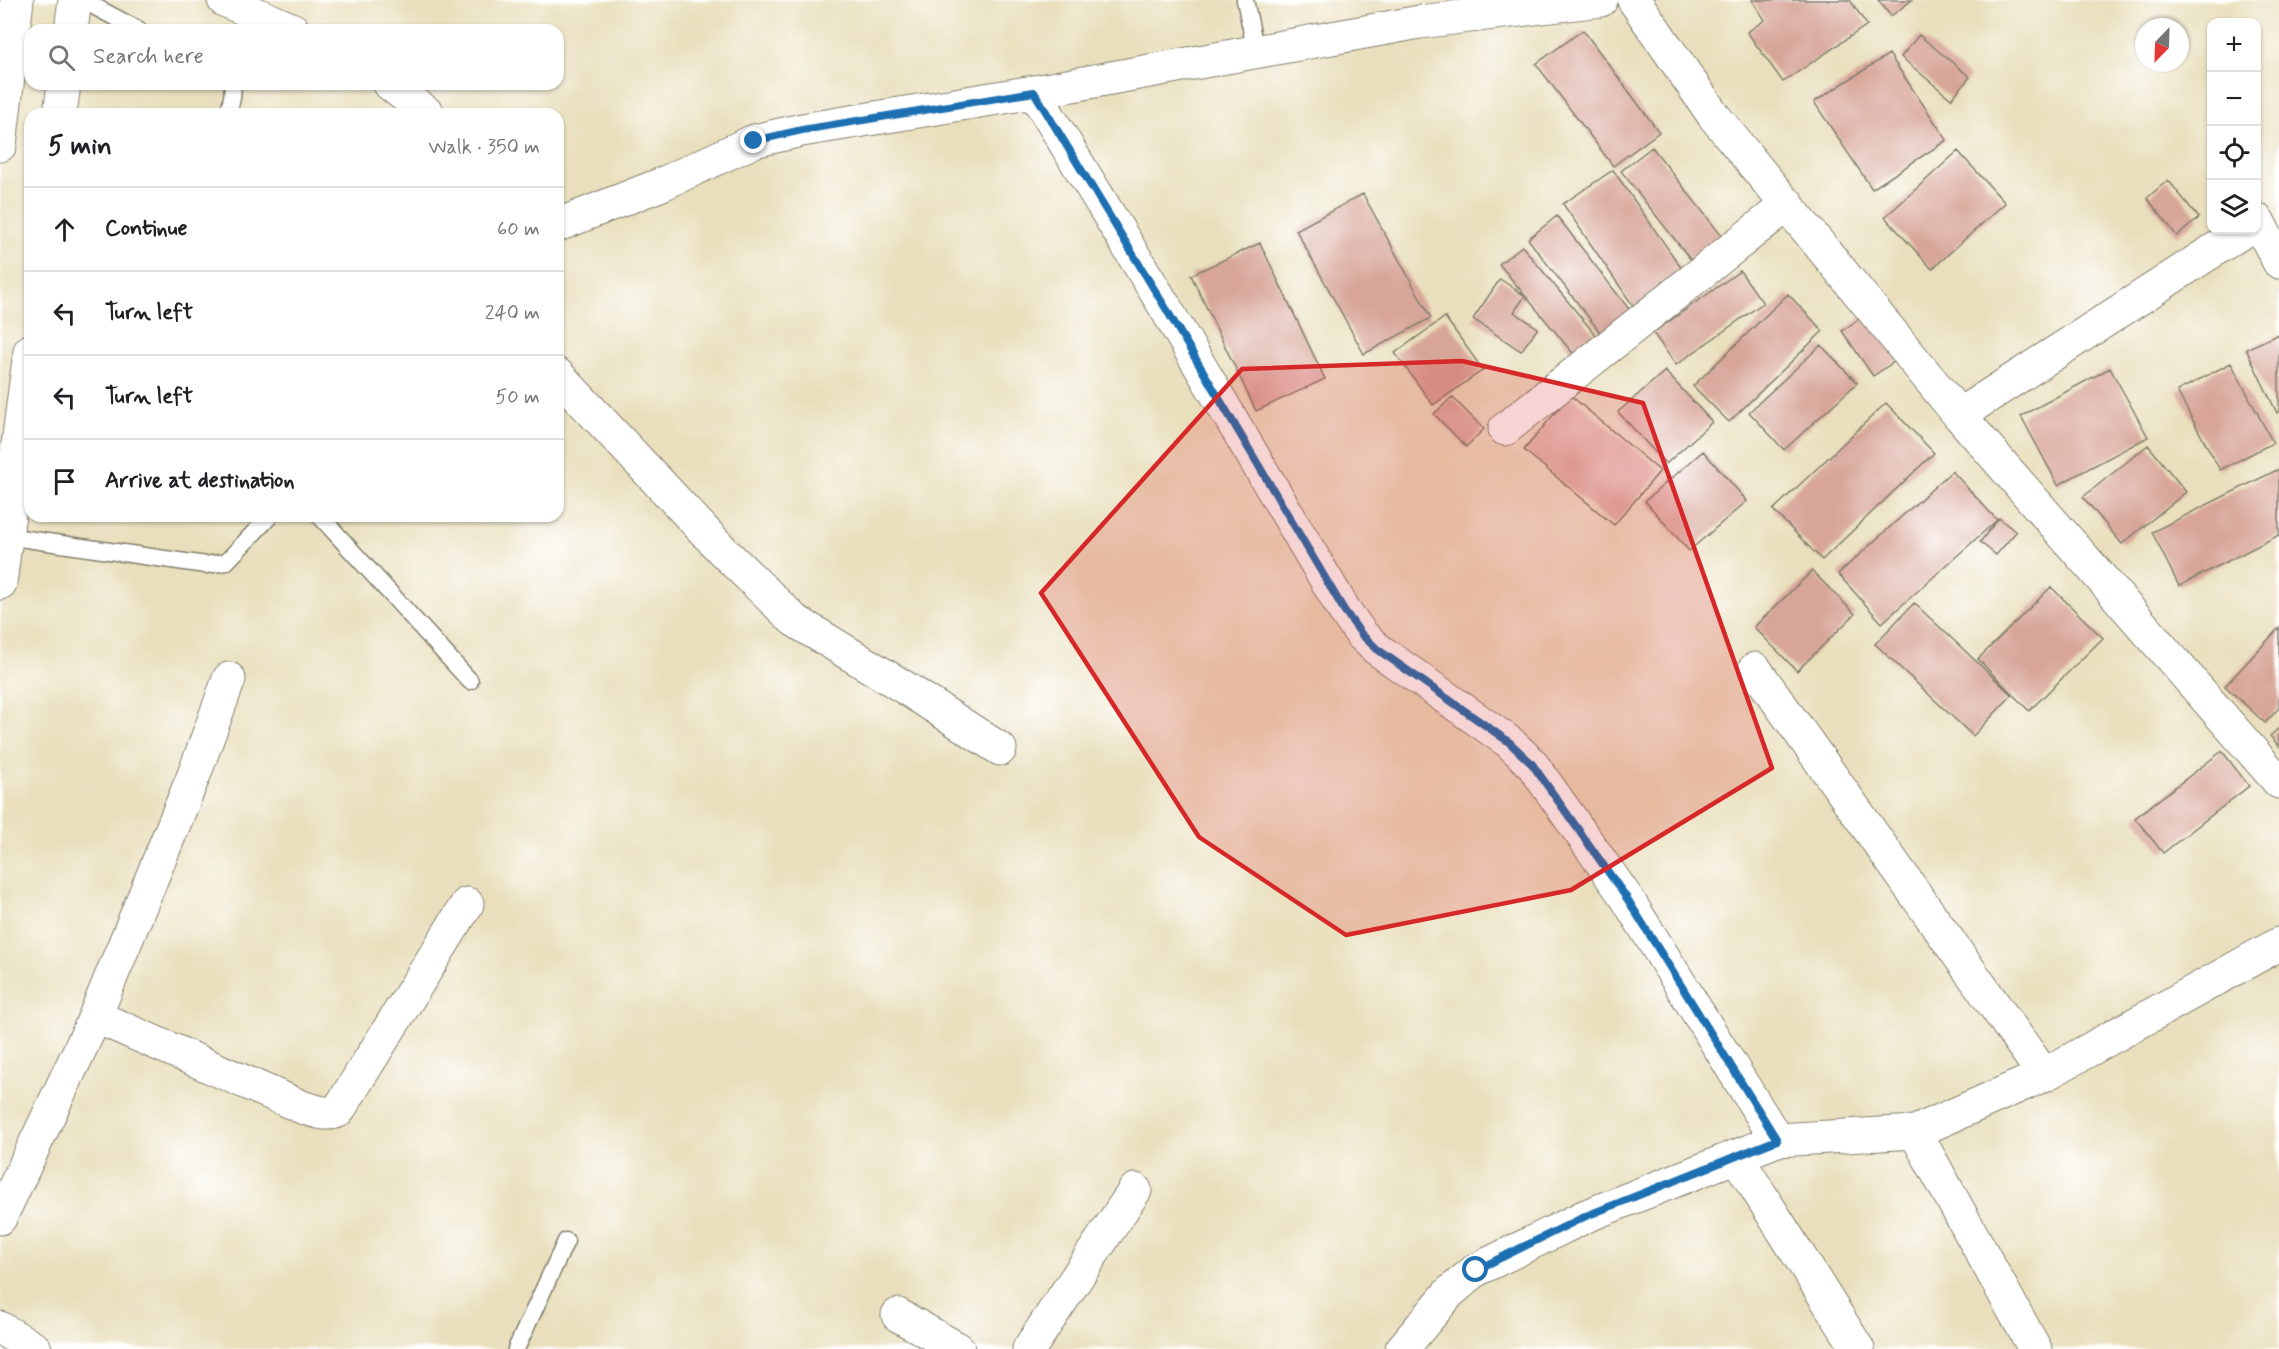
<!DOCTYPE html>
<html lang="en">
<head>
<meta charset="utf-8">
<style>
	:root { --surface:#fff; --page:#f2f2f2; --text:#202124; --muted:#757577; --line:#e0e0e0 }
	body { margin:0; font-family:Mynerve,sans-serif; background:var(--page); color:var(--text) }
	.controls { position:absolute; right:18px; top:18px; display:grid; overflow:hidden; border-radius:12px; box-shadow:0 2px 4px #0004 }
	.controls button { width:54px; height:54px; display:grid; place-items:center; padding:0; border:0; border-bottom:2px solid var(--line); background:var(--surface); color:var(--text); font:30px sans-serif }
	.compass { position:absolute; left:2135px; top:18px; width:54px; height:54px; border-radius:50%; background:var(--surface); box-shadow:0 2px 4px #0004; rotate:203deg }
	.stop { position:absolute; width:18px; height:18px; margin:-14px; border:4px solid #1f6fb2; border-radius:50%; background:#fff }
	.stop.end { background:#1f6fb2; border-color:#fff; box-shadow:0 2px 6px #0008 }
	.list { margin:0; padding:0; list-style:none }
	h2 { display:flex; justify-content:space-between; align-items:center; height:78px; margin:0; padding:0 24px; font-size:26px }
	h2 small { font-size:20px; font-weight:400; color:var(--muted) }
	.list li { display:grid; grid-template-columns:39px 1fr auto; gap:18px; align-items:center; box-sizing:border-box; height:84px; padding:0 24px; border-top:2px solid var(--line) }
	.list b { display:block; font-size:22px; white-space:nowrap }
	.list em { font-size:20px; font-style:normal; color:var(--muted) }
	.icon { flex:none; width:33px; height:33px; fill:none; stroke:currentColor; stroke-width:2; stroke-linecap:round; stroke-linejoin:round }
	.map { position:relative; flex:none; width:2279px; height:1349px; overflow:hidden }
	.search { position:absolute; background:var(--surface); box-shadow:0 2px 4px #0004; left:24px; top:24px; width:540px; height:66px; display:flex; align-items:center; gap:15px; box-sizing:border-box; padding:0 21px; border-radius:18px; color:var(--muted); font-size:22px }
	.panel { position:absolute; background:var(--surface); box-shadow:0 2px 4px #0004; left:24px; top:108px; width:540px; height:414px; border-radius:18px }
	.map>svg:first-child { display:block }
</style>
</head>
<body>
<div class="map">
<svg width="2279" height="1349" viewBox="0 0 2279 1349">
	<rect width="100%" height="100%" fill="#fff"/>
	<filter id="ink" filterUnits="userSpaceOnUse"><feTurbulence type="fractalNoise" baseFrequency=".0167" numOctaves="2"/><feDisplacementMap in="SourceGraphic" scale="12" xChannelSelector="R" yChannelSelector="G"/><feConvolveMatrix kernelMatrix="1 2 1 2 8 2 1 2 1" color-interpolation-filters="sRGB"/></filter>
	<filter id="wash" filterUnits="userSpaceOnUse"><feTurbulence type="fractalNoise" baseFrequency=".008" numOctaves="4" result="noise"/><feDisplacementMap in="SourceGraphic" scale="24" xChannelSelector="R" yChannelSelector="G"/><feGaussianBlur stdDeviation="1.35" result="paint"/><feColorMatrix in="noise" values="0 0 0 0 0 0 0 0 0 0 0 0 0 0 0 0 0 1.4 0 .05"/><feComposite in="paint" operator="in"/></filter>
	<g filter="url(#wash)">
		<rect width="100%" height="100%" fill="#e9dfbc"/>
		<g id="blocks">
			<path fill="#d8a699" d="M1752,0H1850L1867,25L1783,82L1747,32L1765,20Z
				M1878,0H1912L1891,16Z
				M1583,30L1659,132L1613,166L1536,64Z
				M1919,35L1970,77L1951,99L1901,57Z
				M1889,54L1947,140L1872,189L1814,102Z
				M1652,147L1725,240L1694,264L1621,171Z
				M1958,151L2005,203L1932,269L1885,217Z
				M1613,170L1687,276L1636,310L1563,204Z
				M2168,180L2199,218L2177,236L2147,198Z
				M1363,194L1431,318L1364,354L1296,230Z
				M1557,216L1632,313L1603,336L1528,239Z
				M1260,243L1325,379L1256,411L1191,275Z
				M1522,246L1598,338L1576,357L1499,264Z
				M1740,271L1763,303L1676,365L1653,333Z
				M1500,279L1525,296L1514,312L1538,328L1521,351L1473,319Z
				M1788,294L1823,331L1729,422L1693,386Z
				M1869,312L1901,357L1873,376L1842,331Z
				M1445,317L1483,370L1433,405L1395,353Z
				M2279,334V412L2277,413L2246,349Z
				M1821,345L1857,383L1784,450L1749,412Z
				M2231,363L2273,443L2220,470L2177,391Z
				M2110,368L2148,437L2058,485L2021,416Z
				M1665,371L1712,422L1666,464L1618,412Z
				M1570,395L1660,471L1614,525L1524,450Z
				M1452,397L1484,429L1466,447L1434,414Z
				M1886,403L1934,453L1822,560L1773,510Z
				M2148,445L2186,492L2122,544L2083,497Z
				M1703,451L1747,501L1689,551L1645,501Z
				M2279,469V535L2179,586L2152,532Z
				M1952,471L1997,520L1882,623L1838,574Z
				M1999,518L2016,532L1996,555L1980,542Z
				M1812,571L1855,614L1797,671L1754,627Z
				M2051,587L2103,638L2029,711L1978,659Z
				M1914,603L2012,695L1973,736L1875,644Z
				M2279,628V708L2265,723L2225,686Z
				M2279,728V746L2270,736Z
				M2222,751L2249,786L2163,853L2135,818Z"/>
		</g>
	</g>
	<g filter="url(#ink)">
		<use href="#blocks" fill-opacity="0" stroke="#827e6c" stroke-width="1.5"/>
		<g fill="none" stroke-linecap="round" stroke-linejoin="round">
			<g stroke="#827e6c" stroke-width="19">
				<path id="lane" d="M82,0L139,30
					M1245,0L1256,52
					M228,114L232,98L233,84
					M320,516L470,681
					M6,536L206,565L226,562L270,516
					M516,1349L566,1241"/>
			</g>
			<g stroke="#827e6c" stroke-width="35">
				<path id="street" d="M224,0L293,30
					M1634,0L1714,116L1959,415L2279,782
					M390,84L428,114
					M1034,92L1165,307L1344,610L1362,635L1377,649L1509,742L1532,764L1628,900L1777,1140
					M2258,221L2279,262
					M558,225L662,184L754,141L802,130L1034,92L1420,22L1601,0
					M558,375L723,551L794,620L907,689L1000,749
					M1959,415L2245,230
					M1505,429L1788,204
					M1755,669L2044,1075
					M91,1026L194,775L229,679
					M1915,1132L2035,1349
					M1736,1156L1858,1349
					M0,1218L91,1026L98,1020L106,1021L304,1108C316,1111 326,1116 338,1111L467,904
					M898,1315L958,1349
					M1029,1349L1135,1190
					M1402,1349L1449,1293L1476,1270L1586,1216L1777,1140L1915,1132L2044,1075L2279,944"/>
			</g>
			<g stroke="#827e6c" stroke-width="35">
				<path id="secondary" d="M71,30L75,0
					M60,114L64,84
					M0,145L17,0
					M0,583L30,351
					M0,1328L35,1349"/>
			</g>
			<use href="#lane" stroke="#fff" stroke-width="16"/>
			<use href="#street" stroke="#fff" stroke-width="33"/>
			<use href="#secondary" stroke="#fff" stroke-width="33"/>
		</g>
	</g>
	<g fill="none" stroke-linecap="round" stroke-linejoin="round" filter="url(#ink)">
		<path stroke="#1f6fb2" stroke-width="8" d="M754,141L802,130L1034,92L1165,307L1344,610L1362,635L1377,649L1509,742L1532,764L1628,900L1777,1140L1586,1216L1476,1270"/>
	</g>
	<path fill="#d62828" fill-opacity="0.2" stroke="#d62828" stroke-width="4.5" stroke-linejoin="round" d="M1462,361L1643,403L1772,768L1571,890L1346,935L1199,837L1041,593L1242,369Z"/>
</svg>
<div class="controls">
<button>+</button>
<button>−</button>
<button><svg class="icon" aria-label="locate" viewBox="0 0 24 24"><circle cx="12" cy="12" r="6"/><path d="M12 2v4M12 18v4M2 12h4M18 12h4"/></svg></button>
<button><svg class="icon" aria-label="layers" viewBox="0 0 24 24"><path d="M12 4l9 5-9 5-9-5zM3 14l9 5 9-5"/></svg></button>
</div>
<svg class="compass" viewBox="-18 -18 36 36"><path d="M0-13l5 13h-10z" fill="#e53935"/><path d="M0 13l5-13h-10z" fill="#757577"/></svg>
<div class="stop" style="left:1476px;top:1270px"></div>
<div class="stop end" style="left:754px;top:141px"></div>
<div class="search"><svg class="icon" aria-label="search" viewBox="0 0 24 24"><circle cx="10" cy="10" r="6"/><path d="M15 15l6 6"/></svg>Search here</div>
<section class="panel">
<h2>5 min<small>Walk · 350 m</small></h2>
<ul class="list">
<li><svg class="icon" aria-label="ahead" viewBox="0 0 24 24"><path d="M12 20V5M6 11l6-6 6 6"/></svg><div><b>Continue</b></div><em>60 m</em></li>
<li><svg class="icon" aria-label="left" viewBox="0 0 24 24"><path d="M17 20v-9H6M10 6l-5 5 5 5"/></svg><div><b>Turn left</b></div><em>240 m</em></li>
<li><svg class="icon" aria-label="left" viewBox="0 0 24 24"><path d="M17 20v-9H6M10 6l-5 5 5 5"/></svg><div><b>Turn left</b></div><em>50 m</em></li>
<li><svg class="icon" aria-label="arrive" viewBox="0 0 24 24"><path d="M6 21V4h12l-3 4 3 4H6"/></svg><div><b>Arrive at destination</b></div></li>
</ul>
</section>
</div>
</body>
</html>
